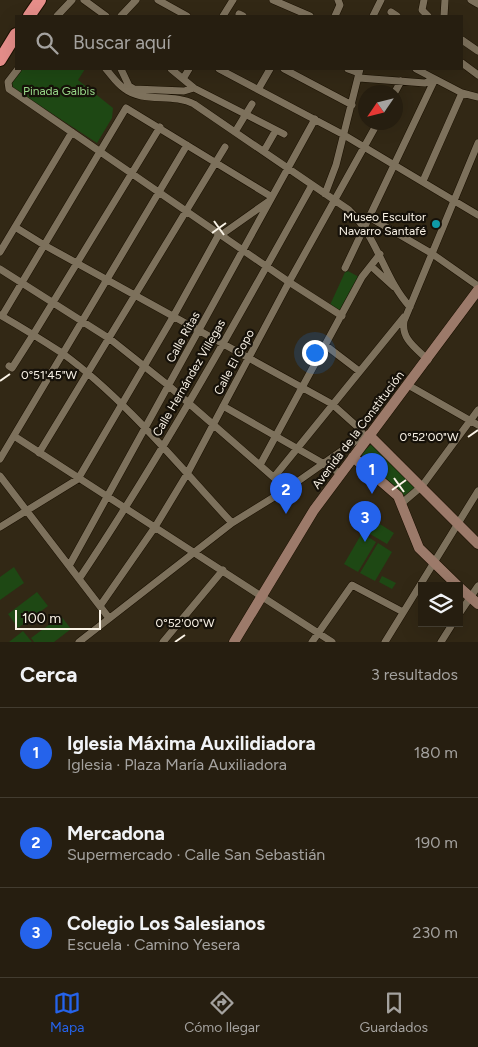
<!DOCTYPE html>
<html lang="es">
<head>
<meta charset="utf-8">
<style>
	:root { --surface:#261e10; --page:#2e2719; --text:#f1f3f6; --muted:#a4a29f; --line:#423c30; --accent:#2563eb }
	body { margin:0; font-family:Figtree,sans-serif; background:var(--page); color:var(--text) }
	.controls { position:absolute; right:15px; bottom:15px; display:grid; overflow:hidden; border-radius:0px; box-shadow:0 5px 20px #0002 }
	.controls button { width:45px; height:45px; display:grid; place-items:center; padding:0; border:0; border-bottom:1px solid var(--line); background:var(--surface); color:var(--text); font:25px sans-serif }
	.compass { position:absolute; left:358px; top:85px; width:45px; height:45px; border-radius:50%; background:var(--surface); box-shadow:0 5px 20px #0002; rotate:235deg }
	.scale { position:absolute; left:15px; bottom:12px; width:86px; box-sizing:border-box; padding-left:5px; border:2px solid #faf3e7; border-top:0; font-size:14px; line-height:18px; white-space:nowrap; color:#faf3e7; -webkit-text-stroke:4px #161109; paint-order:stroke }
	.you { position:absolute; left:314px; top:352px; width:18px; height:18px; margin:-12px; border:4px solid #fff; border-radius:50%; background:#1a73e8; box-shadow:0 0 0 8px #1a73e833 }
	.badge { display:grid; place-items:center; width:32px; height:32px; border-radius:50%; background:var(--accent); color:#fff; font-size:16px; font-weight:700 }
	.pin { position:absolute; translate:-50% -41px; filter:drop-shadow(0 1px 2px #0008) }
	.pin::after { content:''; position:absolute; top:26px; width:18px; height:15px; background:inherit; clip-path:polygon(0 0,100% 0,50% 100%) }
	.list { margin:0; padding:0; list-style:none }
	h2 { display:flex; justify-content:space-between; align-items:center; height:65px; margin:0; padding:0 20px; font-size:21px }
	h2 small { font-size:16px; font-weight:400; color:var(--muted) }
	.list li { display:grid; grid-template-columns:32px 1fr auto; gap:15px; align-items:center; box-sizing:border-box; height:90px; padding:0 20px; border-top:1px solid var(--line) }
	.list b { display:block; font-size:19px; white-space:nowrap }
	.list p { margin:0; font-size:16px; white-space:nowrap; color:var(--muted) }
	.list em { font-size:16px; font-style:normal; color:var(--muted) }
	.icon { flex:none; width:28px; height:28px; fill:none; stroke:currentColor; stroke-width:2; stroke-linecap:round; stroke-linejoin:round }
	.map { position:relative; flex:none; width:478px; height:642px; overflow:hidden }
	.search { position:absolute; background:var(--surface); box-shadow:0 5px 20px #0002; left:15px; right:15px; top:15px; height:55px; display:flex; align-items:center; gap:12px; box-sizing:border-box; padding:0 18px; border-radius:0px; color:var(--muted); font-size:19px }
	.sheet { height:335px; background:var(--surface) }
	nav { display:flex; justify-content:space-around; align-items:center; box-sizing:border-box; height:70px; border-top:1px solid var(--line); background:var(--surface); font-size:14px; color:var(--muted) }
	nav a { display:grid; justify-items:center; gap:2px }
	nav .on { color:var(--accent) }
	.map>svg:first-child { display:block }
</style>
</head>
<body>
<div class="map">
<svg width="478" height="642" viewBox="0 0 478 642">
	<rect width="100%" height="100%" fill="#322815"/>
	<path fill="#1e4814" d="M22,69H85L78,80L113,108L112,118L97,143L13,88L12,83Z
		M346,270L359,277L341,313L330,305Z
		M372,444L415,487L408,495L401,496L364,462L362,453Z
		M372,519L394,533L387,544L365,531Z
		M362,533L376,542L358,572L344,564Z
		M378,543L392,552L375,581L360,573Z
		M14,567L24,583L0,600V577Z
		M382,576L396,583L392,589L379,582Z
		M37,592L48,606L18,628L8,614Z
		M61,616L71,629L54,642H34L31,638Z
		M23,631L32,642H9Z"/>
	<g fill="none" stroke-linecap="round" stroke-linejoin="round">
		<g stroke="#1a1001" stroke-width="8">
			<path id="street" d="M84,0L106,16
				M158,0L187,16
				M273,0L310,16
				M424,0L422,10L428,16
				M471,0L478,4
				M391,12L397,16
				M239,14L243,16
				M57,16L72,0
				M121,16L136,0
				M223,16L233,0
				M335,16L340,5L338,0
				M373,16L381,0
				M444,16L445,0
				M462,40L478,51
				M462,63L478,75
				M18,69L8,82L9,89L15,93L289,282L342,316
				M106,69C112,76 117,84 125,89C143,103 173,93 194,104L349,210C379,239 384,279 410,307
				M121,69L129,86L134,89L184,91L194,88
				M171,69L194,88L284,134
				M219,69L344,135L478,215
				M284,69L352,105
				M348,69L359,73
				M416,69L462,93L478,97
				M359,78L425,83L435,79
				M183,79L189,69
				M259,88L270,69
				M395,92L401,81
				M235,132L252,104
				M264,151L276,130
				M423,181L462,93
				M325,194L336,165L360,69
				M367,218L369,217L431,253L478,286
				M15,227L44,245L332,404L361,430L362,434
				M221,235L269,201
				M0,252L72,132
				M372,267L394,287
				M345,268L435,79
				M0,269L110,339L169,386L287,489
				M0,315C21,327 42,340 62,353C124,398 180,467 232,523
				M2,316L126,108L272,197
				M325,345L359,371
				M428,360C416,348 401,339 404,321L478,143
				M9,366L12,368L33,335L160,127
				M408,385L478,425
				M223,406L340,473
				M14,436L332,642
				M39,453L225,147
				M0,459L187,145
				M260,465L362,277L380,254
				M0,476L109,618
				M274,477L404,317
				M402,503L422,486L478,410
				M0,527L78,479L173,317L219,234
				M69,566L315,119
				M79,579C164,452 238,318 312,185
				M100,606L155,527L187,474L289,282L378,122
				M459,614L478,586
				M79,642L232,523L287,489L364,435
				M163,642L223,570
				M312,642L352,585L403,612
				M385,642L478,491
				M441,642L453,623"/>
		</g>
		<g stroke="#1a1001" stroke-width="11">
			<path id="secondary" d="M369,435L478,544
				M353,457L398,496L419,548L458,586
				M459,587L478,604
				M234,642L314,510L478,290"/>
		</g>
		<g stroke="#1a1001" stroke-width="14">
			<path id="highway" d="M29,16L40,0
				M0,60L16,34"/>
		</g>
		<use href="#street" stroke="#7d715c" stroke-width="7"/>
		<use href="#secondary" stroke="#9c7a6a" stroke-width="10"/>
		<use href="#highway" stroke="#e68e8a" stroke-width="12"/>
	</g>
	<path fill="none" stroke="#faf3e7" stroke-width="2" d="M214,221L224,235M212,233L226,223M0,381L10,374M468,437L478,430M394,478L404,492M392,490L406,480M175,642L185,635"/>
	<circle fill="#0f9aa8" stroke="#161109" stroke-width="2" cx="436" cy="224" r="5"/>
	<g text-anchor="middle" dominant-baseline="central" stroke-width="4.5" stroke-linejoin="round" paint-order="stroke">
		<g font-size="12" fill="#98d889" stroke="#161109">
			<text x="59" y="91">Pinada Galbis</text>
		</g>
		<g font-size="12" fill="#faf3e7" stroke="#161109" text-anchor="end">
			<text x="426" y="217">Museo Escultor<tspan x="426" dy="14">Navarro Santafé</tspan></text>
		</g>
		<g font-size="12" fill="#faf3e7" stroke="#161109">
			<text transform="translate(183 337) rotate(-61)">Calle Ritas</text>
			<text transform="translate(234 362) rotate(-62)">Calle El Copo</text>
			<text transform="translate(189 378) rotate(-60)">Calle Hernández Villegas</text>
			<text transform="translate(358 430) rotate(-53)">Avenida de la Constitución</text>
		</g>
	</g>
	<g font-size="12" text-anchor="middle" fill="#faf3e7" stroke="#161109" stroke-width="4.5" stroke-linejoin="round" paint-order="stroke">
		<text x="49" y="379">0°51'45"W</text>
		<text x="429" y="441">0°52'00"W</text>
		<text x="185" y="627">0°52'00"W</text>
	</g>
</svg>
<div class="controls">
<button><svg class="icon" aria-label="layers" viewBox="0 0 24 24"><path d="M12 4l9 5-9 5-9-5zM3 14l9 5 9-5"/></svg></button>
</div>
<svg class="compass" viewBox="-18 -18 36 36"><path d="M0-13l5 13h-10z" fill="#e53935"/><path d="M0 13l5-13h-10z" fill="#a4a29f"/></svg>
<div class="scale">100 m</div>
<div class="you"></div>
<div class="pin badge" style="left:372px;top:494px">1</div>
<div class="pin badge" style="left:286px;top:514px">2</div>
<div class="pin badge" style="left:365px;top:542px">3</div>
<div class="search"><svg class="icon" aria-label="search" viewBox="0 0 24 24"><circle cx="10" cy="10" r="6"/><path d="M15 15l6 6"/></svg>Buscar aquí</div>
</div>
<section class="sheet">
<h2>Cerca<small>3 resultados</small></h2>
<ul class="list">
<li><span class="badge">1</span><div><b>Iglesia Máxima Auxilidiadora</b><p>Iglesia · Plaza María Auxiliadora</p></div><em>180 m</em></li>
<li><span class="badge">2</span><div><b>Mercadona</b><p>Supermercado · Calle San Sebastián</p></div><em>190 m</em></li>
<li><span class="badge">3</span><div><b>Colegio Los Salesianos</b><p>Escuela · Camino Yesera</p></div><em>230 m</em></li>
</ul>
</section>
<nav>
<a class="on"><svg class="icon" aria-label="map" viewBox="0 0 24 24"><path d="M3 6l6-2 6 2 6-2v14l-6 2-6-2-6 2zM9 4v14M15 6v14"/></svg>Mapa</a>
<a><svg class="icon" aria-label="directions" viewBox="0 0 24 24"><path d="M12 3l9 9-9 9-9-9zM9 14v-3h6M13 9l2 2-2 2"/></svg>Cómo llegar</a>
<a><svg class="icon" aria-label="saved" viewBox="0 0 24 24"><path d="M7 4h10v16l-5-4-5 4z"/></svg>Guardados</a>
</nav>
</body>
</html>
